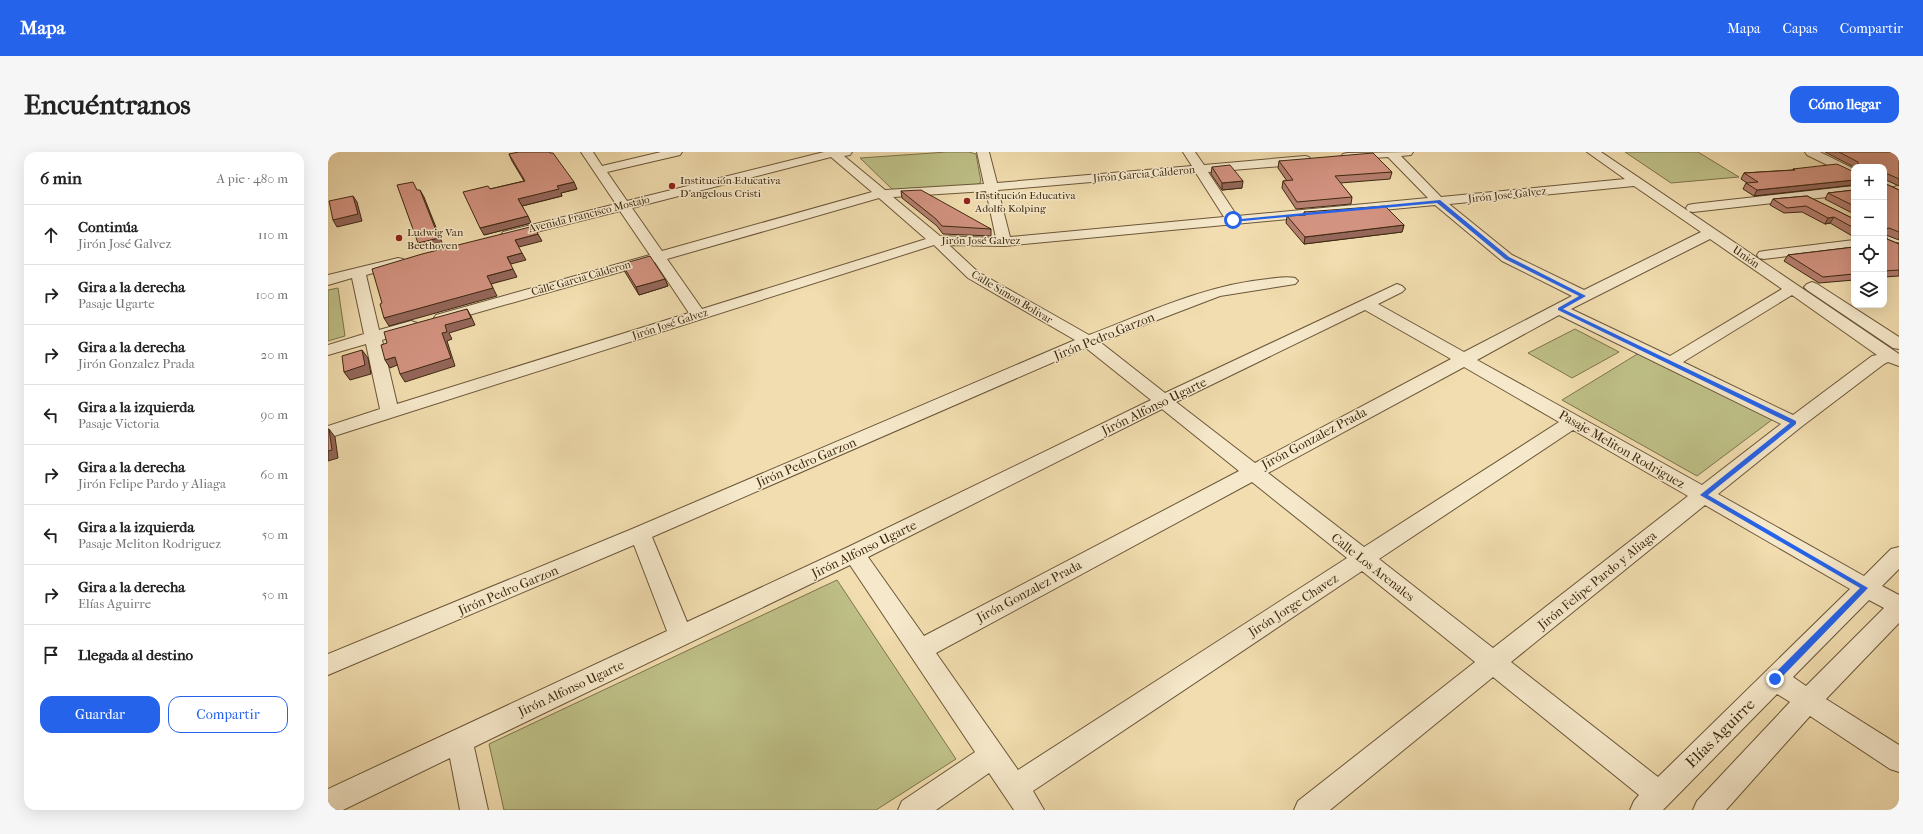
<!DOCTYPE html>
<html lang="es">
<head>
<meta charset="utf-8">
<style>
	:root { --surface:#fff; --page:#f6f6f6; --text:#222; --muted:#767676; --line:#e0e0e0; --accent:#2563eb }
	body { margin:0; font-family:"IM FELL French Canon",serif; background:var(--page); color:var(--text) }
	.controls { position:absolute; right:12px; top:12px; display:grid; overflow:hidden; border-radius:8px; box-shadow:0 4px 16px #0002 }
	.controls button { width:36px; height:36px; display:grid; place-items:center; padding:0; border:0; border-bottom:1px solid var(--line); background:var(--surface); color:var(--text); font:20px sans-serif }
	.stop { position:absolute; width:12px; height:12px; margin:-9px; border:3px solid #2563eb; border-radius:50%; background:#fff }
	.stop.end { background:#2563eb; border-color:#fff; box-shadow:0 1px 4px #0008 }
	.list { margin:0; padding:0; list-style:none }
	h2 { display:flex; justify-content:space-between; align-items:center; height:52px; margin:0; padding:0 16px; font-size:17px }
	h2 small { font-size:13px; font-weight:400; color:var(--muted) }
	.list li { display:grid; grid-template-columns:26px 1fr auto; gap:12px; align-items:center; box-sizing:border-box; height:60px; padding:0 16px; border-top:1px solid var(--line) }
	.list b { display:block; font-size:15px; white-space:nowrap }
	.list p { margin:0; font-size:13px; white-space:nowrap; color:var(--muted) }
	.list em { font-size:13px; font-style:normal; color:var(--muted) }
	.actions { display:flex; gap:8px; padding:12px 16px }
	.actions a { flex:1; padding:9px 0; border:1px solid var(--accent); border-radius:12px; text-align:center; font-size:14px; color:var(--accent) }
	.actions .main { background:var(--accent); color:#fff }
	.icon { flex:none; width:22px; height:22px; fill:none; stroke:currentColor; stroke-width:2; stroke-linecap:round; stroke-linejoin:round }
	.map { position:relative; flex:none; width:1571px; height:658px; overflow:hidden; border-radius:12px }
	header { display:flex; align-items:center; gap:24px; box-sizing:border-box; height:56px; padding:0 20px; background:var(--accent); color:#fff }
	header strong { font-size:19px }
	nav { display:flex; gap:22px; margin-inline-start:auto; font-size:14px }
	.intro { display:flex; align-items:center; justify-content:space-between; box-sizing:border-box; height:96px; padding:0 24px }
	h1 { margin:0; font-size:28px }
	.button { padding:10px 18px; border-radius:12px; background:var(--accent); color:#fff; font-size:14px; font-weight:700 }
	main { display:flex; gap:24px; padding:0 24px }
	aside { flex:1; background:var(--surface); border-radius:12px; box-shadow:0 4px 16px #0002 }
	.map>svg:first-child { display:block }
</style>
</head>
<body>
<header>
<strong>Mapa</strong>
<nav><a>Mapa</a><a>Capas</a><a>Compartir</a></nav>
</header>
<div class="intro"><h1>Encuéntranos</h1><a class="button">Cómo llegar</a></div>
<main>
<aside>
<h2>6 min<small>A pie · 480 m</small></h2>
<ul class="list">
<li><svg class="icon" aria-label="ahead" viewBox="0 0 24 24"><path d="M12 20V5M6 11l6-6 6 6"/></svg><div><b>Continúa</b><p>Jirón José Galvez</p></div><em>110 m</em></li>
<li><svg class="icon" aria-label="right" viewBox="0 0 24 24"><path d="M7 20v-9h11M14 6l5 5-5 5"/></svg><div><b>Gira a la derecha</b><p>Pasaje Ugarte</p></div><em>100 m</em></li>
<li><svg class="icon" aria-label="right" viewBox="0 0 24 24"><path d="M7 20v-9h11M14 6l5 5-5 5"/></svg><div><b>Gira a la derecha</b><p>Jirón Gonzalez Prada</p></div><em>20 m</em></li>
<li><svg class="icon" aria-label="left" viewBox="0 0 24 24"><path d="M17 20v-9H6M10 6l-5 5 5 5"/></svg><div><b>Gira a la izquierda</b><p>Pasaje Victoria</p></div><em>90 m</em></li>
<li><svg class="icon" aria-label="right" viewBox="0 0 24 24"><path d="M7 20v-9h11M14 6l5 5-5 5"/></svg><div><b>Gira a la derecha</b><p>Jirón Felipe Pardo y Aliaga</p></div><em>60 m</em></li>
<li><svg class="icon" aria-label="left" viewBox="0 0 24 24"><path d="M17 20v-9H6M10 6l-5 5 5 5"/></svg><div><b>Gira a la izquierda</b><p>Pasaje Meliton Rodriguez</p></div><em>50 m</em></li>
<li><svg class="icon" aria-label="right" viewBox="0 0 24 24"><path d="M7 20v-9h11M14 6l5 5-5 5"/></svg><div><b>Gira a la derecha</b><p>Elías Aguirre</p></div><em>50 m</em></li>
<li><svg class="icon" aria-label="arrive" viewBox="0 0 24 24"><path d="M6 21V4h12l-3 4 3 4H6"/></svg><div><b>Llegada al destino</b></div></li>
</ul>
<div class="actions"><a class="main">Guardar</a><a>Compartir</a></div>
</aside>
<div class="map">
<svg width="1571" height="658" viewBox="0 0 1571 658">
	<rect width="100%" height="100%" fill="#f1ddaf"/>
	<filter id="stains"><feTurbulence type="fractalNoise" baseFrequency=".005" numOctaves="4"/><feColorMatrix values="0 0 0 0 .2 0 0 0 0 .09 0 0 0 0 .02 0 0 0 .5 -.17"/></filter>
	<radialGradient id="worn" r=".72"><stop offset=".6" stop-color="#630" stop-opacity="0"/><stop offset="1" stop-color="#630" stop-opacity=".3"/></radialGradient>
	<path fill="#bec087" stroke="#7e744c" d="M619,0H641L648,2L653,30L647,34L566,39L532,6Z
		M1297,0H1370L1411,25L1343,31Z
		M10,136L17,184L0,189V138Z
		M1247,177L1291,200L1244,226L1200,201Z
		M1311,201L1445,267L1369,324L1234,248Z
		M509,428L628,607L548,658H176L161,592Z"/>
	<g fill="none" stroke-linecap="round" stroke-linejoin="round">
		<g stroke="#6b5638" stroke-width="2">
			<path id="minor" d="M253,0H265L274,14L333,0H354L352,3L279,20L299,49L496,0H524L522,3L516,4L557,38L656,32L649,0H661L669,31L864,14L855,0H867L876,13L977,4L981,5L983,8L977,12L880,20L909,64L1100,46L1060,5L1015,8L1013,5L1015,2L1019,1L1085,0L1083,3L1073,4L1113,45L1297,27L1259,0H1273L1571,202V214L1560,210L1556,212L1473,275L1390,342L1536,424L1563,397L1571,395V417L1554,434L1571,443V471L1498,547L1571,593V620L1562,617L1482,564L1398,658H1365L1369,649L1462,550L1449,542L1335,658H1302L1306,649L1311,643L1165,525L1002,658H966L970,649L1147,510L1034,419L705,639L716,658H686L661,621L608,658H570L574,649L647,600L522,413L146,595L160,658H132L122,606L15,658H0V637L339,479L306,393L0,523V502L304,377L747,188L640,126L606,93L0,286V274L52,257L38,192L0,203V193L36,182L24,126L0,133V123L70,106L75,107L77,110L75,113L38,123L51,178L83,169L89,171L91,174L89,177L54,188L69,252L361,161L327,110L120,169L114,171L108,169L106,166L108,163L322,103L292,59L180,87L175,86L173,83L175,80L288,52ZM503,5L544,40L334,99L304,56ZM868,21L896,65L682,85L670,38ZM1306,34L1373,80L1256,138L1184,103L1121,52ZM658,39L668,86L612,84L565,45ZM551,46L598,87L374,157L339,107ZM1107,53L1174,109L1244,144L1136,200L1050,152L1074,140L1077,137L1074,134L1069,132L837,241L772,190L892,144L967,132L970,129L967,126C958,124 949,126 940,127C877,133 819,161 761,183L650,120L621,93L676,94ZM1382,87L1454,137L1342,204L1243,157ZM1464,143L1549,203L1544,204L1465,263L1355,210ZM1037,158L1123,207L927,311L848,250ZM1231,163L1453,272L1374,333L1149,208ZM758,196L823,248L518,396L359,470L324,385ZM1136,215L1231,270L1036,395L940,321ZM834,257L911,319L596,484L540,405ZM1245,278L1360,344L1165,496L1051,407ZM924,330L1019,406L690,618L608,501ZM1377,353L1522,437L1330,625L1183,510ZM1541,448L1556,456L1478,534L1465,525Z
				M1477,0H1492L1526,17V26L1479,3Z
				M1571,23V32L1556,38V29Z
				M1526,34V42L1365,60L1360,59L1358,56L1360,53L1365,52Z
				M1571,82V90L1556,92V84Z
				M1526,88V96L1436,107L1431,106L1429,103L1431,100L1436,99Z
				M1484,130L1489,132L1571,185V197L1565,196L1479,138L1476,135L1479,132Z"/>
		</g>
		<use href="#minor" fill="#f6e9cb" fill-rule="evenodd"/>
	</g>
	<path fill="#b57e6f" stroke="#3e2910" d="M1497,0H1571V34L1558,28V32L1571,38V88L1558,83L1559,87L1571,92V124L1556,125V15H1526Z
		M181,2L249,37L233,41L234,44L194,54L203,71L156,83L162,37L196,29L184,9Z
		M951,9L1064,20L1062,27L1012,31L1024,45L1023,52L968,57L954,36L955,29H959L950,16Z
		M884,15L914,36L894,38L883,22Z
		M1465,17L1526,20V33L1426,44L1415,37L1418,31H1419L1413,27L1416,21L1465,18Z
		M1526,38V62L1497,47L1500,41Z
		M573,39L663,77V84L615,82L609,74L574,46Z
		M1479,44L1526,67V85L1502,71L1497,72L1474,60L1456,61L1442,53L1445,47Z
		M976,60L1076,73L1074,80L976,92L958,71L959,64L976,63Z
		M1526,95V128L1491,131L1456,109L1460,103Z
		M294,112L337,127L340,134L311,143L297,120Z"/>
	<path fill="#94675a" stroke="#3e2910" d="M1526,28V33L1426,44L1429,38Z
		M915,29L914,36L894,38V31Z
		M246,30L249,37L233,41L234,44L194,54L190,47L229,34Z
		M92,38L96,45L115,93L94,98L90,91Z
		M25,44L29,50L34,69L9,75L5,68Z
		M200,64L203,71L156,83L152,76Z
		M1506,65L1502,71L1497,72L1500,66Z
		M1076,73L1074,80L976,92L977,85Z
		M210,82L214,89L191,95L187,88Z
		M194,101L198,108L183,112L179,105Z
		M185,117L189,125L163,132L169,144L61,174L56,166L159,124Z
		M337,127L340,134L311,143L308,135Z
		M139,157L143,164L147,173L121,181L124,187L119,189L127,214L77,230L72,222L114,181L117,173Z
		M34,198L40,206L43,222L22,228L16,220Z
		M67,205L72,212L62,216L57,208Z
		M1,277L7,285L10,306L0,309Z"/>
	<path fill="#d39381" stroke="#3e2910" d="M191,0H222V1H225L246,30L229,34L231,37L190,47L200,64L152,76L135,40L160,34L162,37L197,29L181,2Z
		M1511,0H1571V27L1560,22L1558,23V32L1571,38V80L1561,76L1558,77L1559,87L1571,92V118L1556,119V15H1530V10Z
		M1045,1L1064,20L1007,24L1024,45L969,50L955,29L965,28L951,9Z
		M1509,12L1526,20V28L1429,38L1418,31L1430,30L1416,21L1467,18L1465,17Z
		M902,13L915,29L894,31L884,15Z
		M85,30L89,38H92L111,86L90,91L69,33Z
		M593,38L663,77L614,74L608,67L573,39Z
		M1526,38V54L1500,41Z
		M25,44L30,62L5,68L1,49Z
		M1479,44L1526,67V76L1506,65L1500,66L1478,54L1459,56L1445,47Z
		M1057,54L1076,73L977,85L959,64L978,63L976,60Z
		M206,74L210,82L187,88L194,101L179,105L185,117L159,124L165,136L56,166L52,152L54,151L44,117L94,102Z
		M1526,95V122L1495,125L1460,103Z
		M322,104L337,127L308,135L294,112Z
		M139,157L143,166L117,173L119,180L114,181L123,206L72,222L67,205L57,208L53,193L59,191L56,180Z
		M34,198L37,213L16,220L14,204Z
		M0,277H1L4,298L0,299Z"/>
	<path fill="#2563eb" d="M1112,48L1181,105L1258,144L1235,157L1468,269V272L1380,343L1540,436L1450,529H1444V524L1532,436L1372,343L1462,271L1230,158V156L1251,144L1177,107L1109,51L905,70L903,68Z"/>
	<g fill="#8f2418" stroke="#f6e9cb" stroke-width="1.5">
		<circle cx="344" cy="34" r="4"/>
		<circle cx="639" cy="49" r="4"/>
		<circle cx="71" cy="86" r="4"/>
	</g>
	<g text-anchor="middle" dominant-baseline="central" stroke-width="3" stroke-linejoin="round" paint-order="stroke">
		<g font-size="11" fill="#3e2910" stroke="#f6e9cb">
			<text transform="translate(816 22) rotate(-5)">Jirón Garcia Calderon</text>
			<text transform="translate(1179 43) rotate(-6)">Jirón José Galvez</text>
			<text transform="translate(261 62) rotate(-14)">Avenida Francisco Mostajo</text>
			<text x="653" y="88">Jirón José Galvez</text>
			<text transform="translate(1418 105) rotate(35)">Unión</text>
			<text transform="translate(253 126) rotate(-16)">Calle Garcia Calderon</text>
			<text transform="translate(684 145) rotate(31)">Calle Simon Bolivar</text>
			<text transform="translate(342 172) rotate(-18)">Jirón José Galvez</text>
		</g>
		<g font-size="11" fill="#3e2910" stroke="#f6e9cb" text-anchor="start">
			<text x="352" y="28">Institución Educativa<tspan x="352" dy="13">D'angelous Cristi</tspan></text>
			<text x="647" y="43">Institución Educativa<tspan x="647" dy="13">Adolfo Kolping</tspan></text>
			<text x="79" y="80">Ludwig Van<tspan x="79" dy="13">Beethoven</tspan></text>
		</g>
		<g font-size="13" fill="#3e2910" stroke="#f6e9cb">
			<text transform="translate(776 184) rotate(-22)">Jirón Pedro Garzon</text>
			<text transform="translate(826 254) rotate(-26)">Jirón Alfonso Ugarte</text>
			<text transform="translate(986 286) rotate(-28)">Jirón Gonzalez Prada</text>
			<text transform="translate(1294 297) rotate(30)">Pasaje Meliton Rodriguez</text>
			<text transform="translate(478 310) rotate(-23)">Jirón Pedro Garzon</text>
			<text transform="translate(536 397) rotate(-26)">Jirón Alfonso Ugarte</text>
			<text transform="translate(1045 415) rotate(38)">Calle Los Arenales</text>
			<text transform="translate(1269 428) rotate(-39)">Jirón Felipe Pardo y Aliaga</text>
			<text transform="translate(180 438) rotate(-23)">Jirón Pedro Garzon</text>
			<text transform="translate(701 439) rotate(-28)">Jirón Gonzalez Prada</text>
			<text transform="translate(965 453) rotate(-33)">Jirón Jorge Chavez</text>
			<text transform="translate(243 536) rotate(-25)">Jirón Alfonso Ugarte</text>
		</g>
		<g font-size="16" fill="#3e2910" stroke="#f6e9cb">
			<text transform="translate(1392 581) rotate(-45)">Elías Aguirre</text>
		</g>
	</g>
	<rect width="100%" height="100%" filter="url(#stains)"/>
	<rect width="100%" height="100%" fill="url(#worn)"/>
</svg>
<div class="controls">
<button>+</button>
<button>−</button>
<button><svg class="icon" aria-label="locate" viewBox="0 0 24 24"><circle cx="12" cy="12" r="6"/><path d="M12 2v4M12 18v4M2 12h4M18 12h4"/></svg></button>
<button><svg class="icon" aria-label="layers" viewBox="0 0 24 24"><path d="M12 4l9 5-9 5-9-5zM3 14l9 5 9-5"/></svg></button>
</div>
<div class="stop" style="left:905px;top:68px"></div>
<div class="stop end" style="left:1447px;top:527px"></div>
</div>
</main>
</body>
</html>
